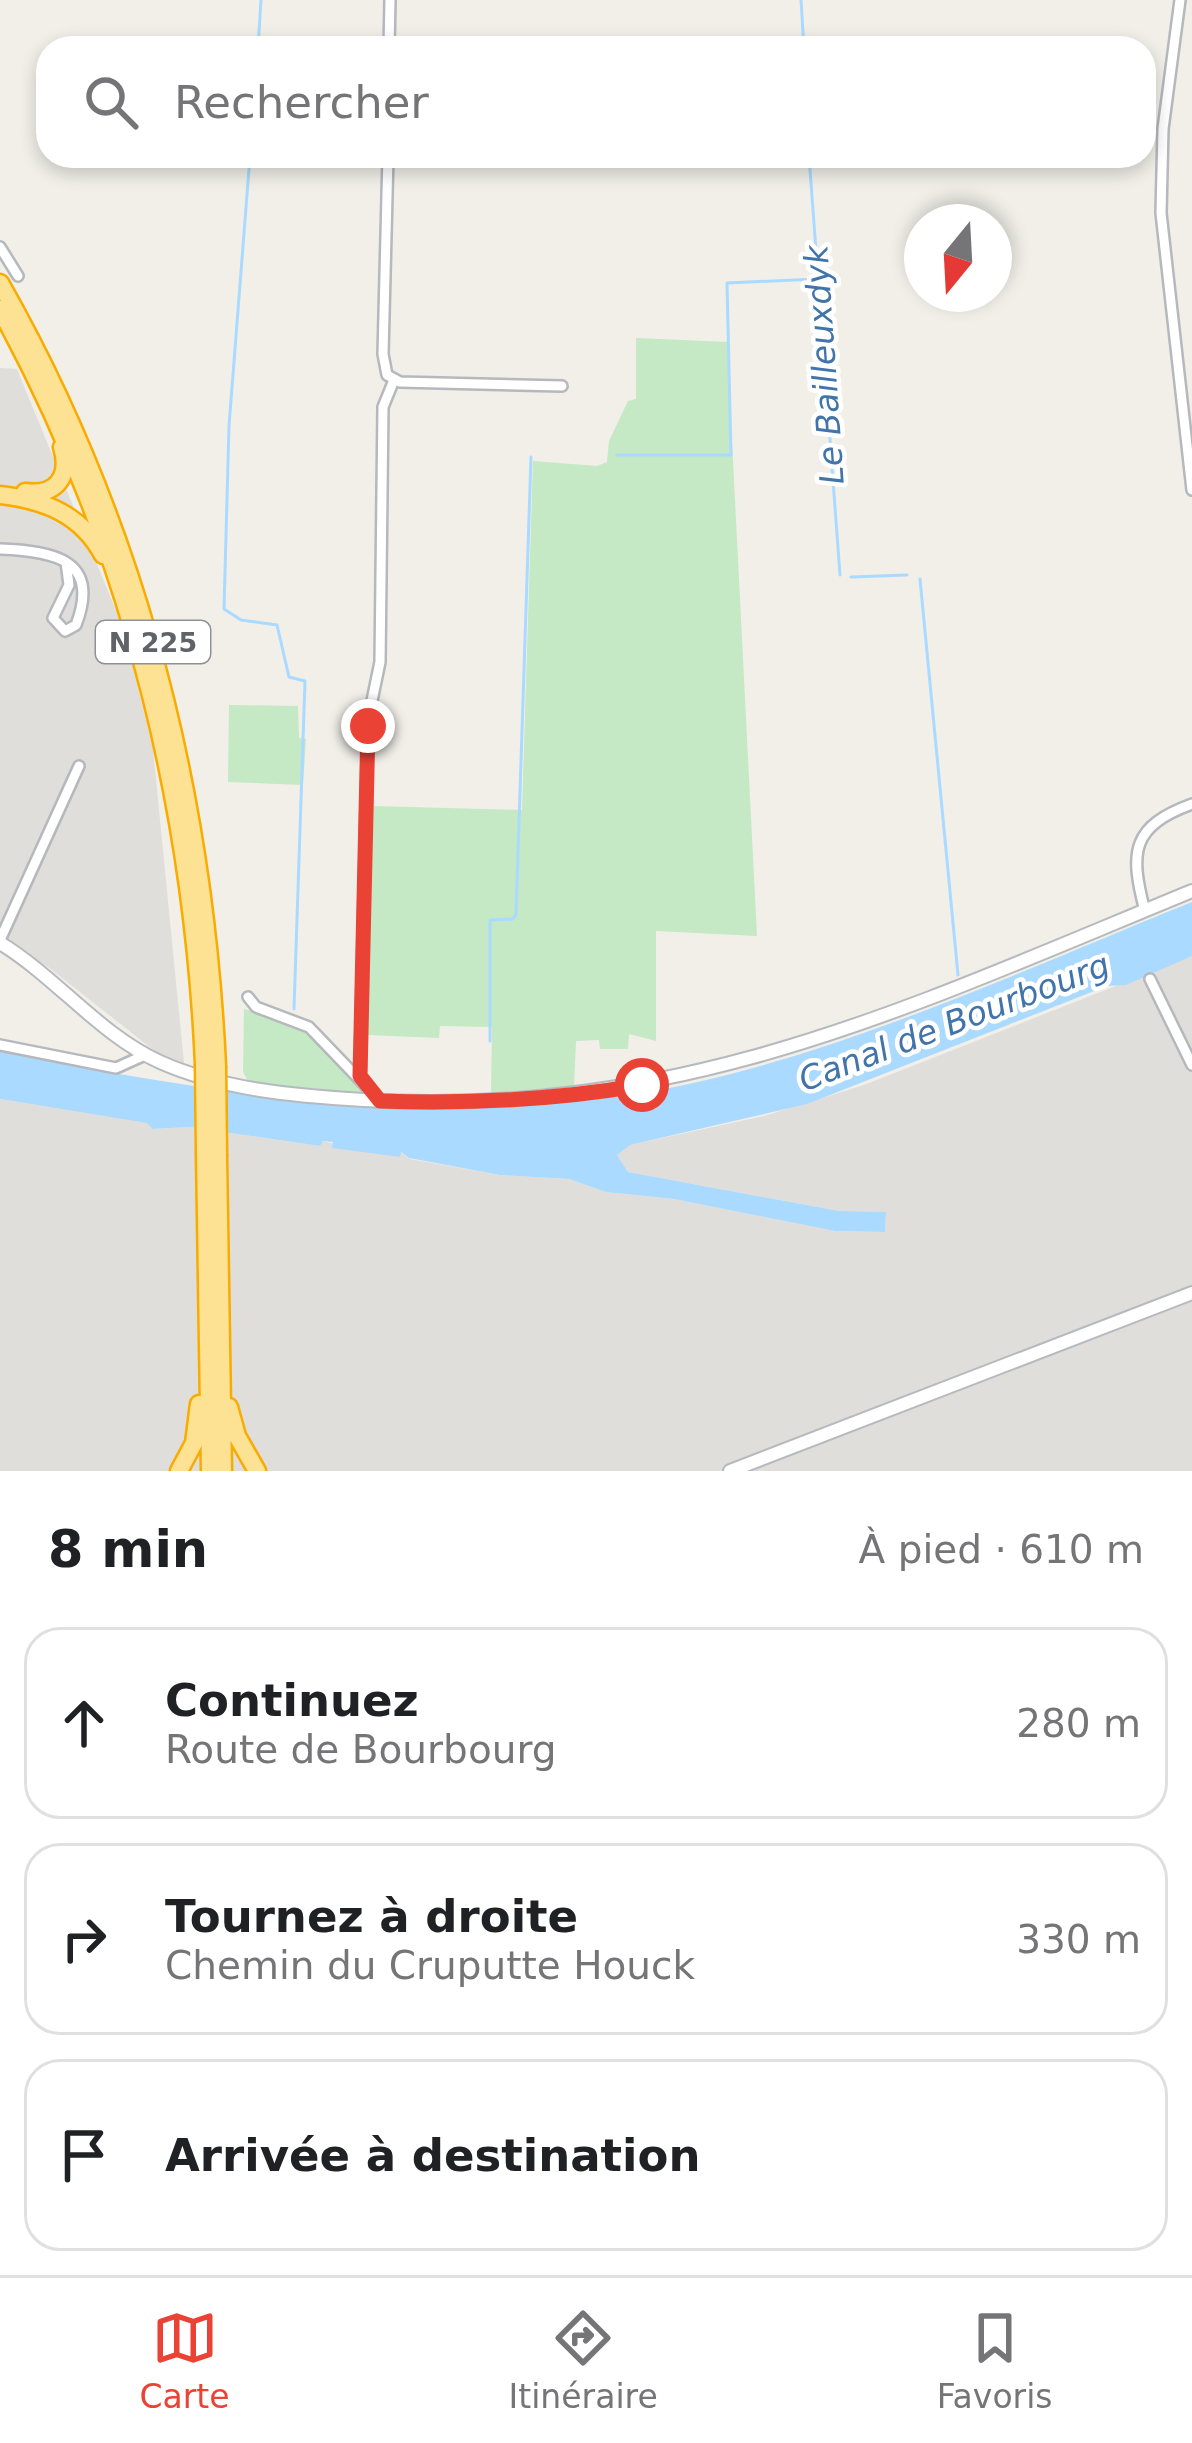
<!DOCTYPE html>
<html lang="fr">
<head>
<meta charset="utf-8">
<style>
	:root { --surface:#fff; --page:#f2f2f2; --text:#202124; --muted:#757577; --line:#e0e0e0; --accent:#ea4335 }
	body { margin:0; font-family:"DejaVu Sans",sans-serif; background:var(--page); color:var(--text) }
	.compass { position:absolute; left:904px; top:204px; width:108px; height:108px; border-radius:50%; background:var(--surface); box-shadow:0 6px 18px #0003; rotate:198deg }
	.stop { position:absolute; width:36px; height:36px; margin:-27px; border:9px solid #ea4335; border-radius:50%; background:#fff }
	.stop.end { background:#ea4335; border-color:#fff; box-shadow:0 3px 12px #0008 }
	.list { margin:0; padding:0; list-style:none }
	h2 { display:flex; justify-content:space-between; align-items:center; height:156px; margin:0; padding:0 48px; font-size:51px }
	h2 small { font-size:39px; font-weight:400; color:var(--muted) }
	.list li { display:grid; grid-template-columns:78px 1fr auto; gap:36px; align-items:center; box-sizing:border-box; height:192px; margin:0 24px 24px; padding:0 24px; border:3px solid var(--line); border-radius:36px }
	.list b { display:block; font-size:45px; white-space:nowrap }
	.list p { margin:0; font-size:39px; white-space:nowrap; color:var(--muted) }
	.list em { font-size:39px; font-style:normal; color:var(--muted) }
	.icon { flex:none; width:66px; height:66px; fill:none; stroke:currentColor; stroke-width:2; stroke-linecap:round; stroke-linejoin:round }
	.map { position:relative; flex:none; width:1192px; height:1471px; overflow:hidden }
	.search { position:absolute; background:var(--surface); box-shadow:0 6px 18px #0003; left:36px; right:36px; top:36px; height:132px; display:flex; align-items:center; gap:30px; box-sizing:border-box; padding:0 42px; border-radius:36px; color:var(--muted); font-size:45px }
	.sheet { height:804px; background:var(--surface) }
	nav { display:flex; justify-content:space-around; align-items:center; box-sizing:border-box; height:168px; border-top:3px solid var(--line); background:var(--surface); font-size:33px; color:var(--muted) }
	nav a { display:grid; justify-items:center; gap:6px }
	nav .on { color:var(--accent) }
	.map>svg:first-child { display:block }
</style>
</head>
<body>
<div class="map">
<svg width="1192" height="1471" viewBox="0 0 1192 1471">
	<rect width="100%" height="100%" fill="#f1efe8"/>
	<path fill="#e0deda" d="M0,368L17,369L124,630L153,749L184,1063L156,1052L48,967L0,938Z
		M1192,956V1471H0V1099L148,1123L155,1129L190,1127L320,1146L322,1141L400,1157V1152L410,1159L500,1175L569,1179L606,1192L674,1199L835,1231L885,1232L886,1212L839,1211L628,1172L617,1155L625,1146L764,1116L864,1085Z"/>
	<path fill="#c5e8c5" d="M636,338L727,342L757,936L656,931V1041L629,1034L628,1049H600L599,1040L576,1041L574,1086L491,1093L492,1027L440,1026L439,1038L368,1035L373,806L522,810L533,461L597,466L607,462L609,441L628,401L636,399Z
		M229,705L298,706L299,738L306,739L303,785L228,782Z
		M244,1009L301,1022L370,1093L249,1083L243,1072Z"/>
	<path fill="#aadaff" d="M1192,902V956L1126,985L1107,986L807,1104L630,1145L617,1155L628,1172L839,1211L886,1212L885,1232L835,1231L674,1199L606,1192L569,1179L500,1175L409,1158L401,1152L400,1157L332,1148L333,1142L323,1141L320,1146L190,1127L153,1129L147,1123L0,1099V1052C202,1091 400,1124 606,1098C799,1075 1013,974 1192,902Z"/>
	<g fill="none" stroke-linecap="round" stroke-linejoin="round">
		<path stroke="#aadaff" stroke-width="3" d="M801,0L804,48
			M258,48L261,0
			M250,156L229,426L224,609L241,620L277,625L289,677L305,681L294,1009
			M809,156L840,575
			M617,455H731L727,283L817,279
			M851,577L907,575
			M920,579L958,975
			M490,1041V920L513,919L516,914L531,457"/>
		<g stroke="#b5b8bc" stroke-width="14">
			<path id="street" d="M1180,0L1163,129L1161,213L1192,490
				M389,48L390,0
				M388,156L383,354L387,375L400,382L562,386
				M0,247L18,276
				M0,549C55,551 101,560 76,625L65,631L53,618L69,585L66,562
				M1145,911C1129,851 1132,826 1192,804
				M0,940L79,766
				M1150,979L1192,1065
				M248,997L256,1007L309,1027L380,1101
				M0,1045L116,1068L145,1055
				M360,1076L368,720L380,662L383,407L394,380"/>
		</g>
		<g stroke="#b6babf" stroke-width="16">
			<path id="secondary" d="M0,943C56,977 100,1035 160,1062C223,1090 296,1096 364,1100C682,1118 907,1008 1192,891
				M730,1471L1192,1293"/>
		</g>
		<g stroke="#f9ab00" stroke-width="21">
			<path id="highway" d="M0,283C138,526 204,789 217,1066
				M0,309C129,545 192,797 204,1064
				M25,492C56,496 71,477 62,447
				M0,495C44,500 81,514 103,555
				M205,1153L210,1471
				M218,1156L223,1471
				M229,1407L237,1436L257,1471
				M179,1471L194,1443L199,1404"/>
		</g>
		<use href="#street" stroke="#fff" stroke-width="9"/>
		<use href="#secondary" stroke="#fff" stroke-width="12"/>
		<use href="#highway" stroke="#fde293" stroke-width="16"/>
		<g stroke="#f9ab00" stroke-width="21" stroke-linecap="butt">
			<path id="highway-bridge" d="M204,1064L205,1153
				M217,1066L218,1156"/>
		</g>
		<use href="#highway-bridge" stroke="#fde293" stroke-width="16"/>
	</g>
	<g fill="none" stroke-linecap="round" stroke-linejoin="round">
		<path stroke="#ea4335" stroke-width="15" d="M368,726L360,1076L380,1101C467,1104 556,1100 642,1085"/>
	</g>
	<g text-anchor="middle" dominant-baseline="central" stroke-width="9" stroke-linejoin="round" paint-order="stroke">
		<rect fill="#fff" stroke="#8f9295" stroke-width="3" x="96" y="621" width="114" height="42" rx="9"/>
		<g font-size="27" font-weight="bold" fill="#5f6368">
			<text x="153" y="642">N 225</text>
		</g>
		<g font-size="33" font-style="italic" fill="#4174aa" stroke="#fff">
			<text transform="translate(824 365) rotate(-94)">Le Bailleuxdyk</text>
			<text transform="translate(954 1022) rotate(-21)">Canal de Bourbourg</text>
		</g>
	</g>
</svg>
<svg class="compass" viewBox="-18 -18 36 36"><path d="M0-13l5 13h-10z" fill="#e53935"/><path d="M0 13l5-13h-10z" fill="#757577"/></svg>
<div class="stop" style="left:642px;top:1085px"></div>
<div class="stop end" style="left:368px;top:726px"></div>
<div class="search"><svg class="icon" aria-label="search" viewBox="0 0 24 24"><circle cx="10" cy="10" r="6"/><path d="M15 15l6 6"/></svg>Rechercher</div>
</div>
<section class="sheet">
<h2>8 min<small>À pied · 610 m</small></h2>
<ul class="list">
<li><svg class="icon" aria-label="ahead" viewBox="0 0 24 24"><path d="M12 20V5M6 11l6-6 6 6"/></svg><div><b>Continuez</b><p>Route de Bourbourg</p></div><em>280 m</em></li>
<li><svg class="icon" aria-label="right" viewBox="0 0 24 24"><path d="M7 20v-9h11M14 6l5 5-5 5"/></svg><div><b>Tournez à droite</b><p>Chemin du Cruputte Houck</p></div><em>330 m</em></li>
<li><svg class="icon" aria-label="arrive" viewBox="0 0 24 24"><path d="M6 21V4h12l-3 4 3 4H6"/></svg><div><b>Arrivée à destination</b></div></li>
</ul>
</section>
<nav>
<a class="on"><svg class="icon" aria-label="map" viewBox="0 0 24 24"><path d="M3 6l6-2 6 2 6-2v14l-6 2-6-2-6 2zM9 4v14M15 6v14"/></svg>Carte</a>
<a><svg class="icon" aria-label="directions" viewBox="0 0 24 24"><path d="M12 3l9 9-9 9-9-9zM9 14v-3h6M13 9l2 2-2 2"/></svg>Itinéraire</a>
<a><svg class="icon" aria-label="saved" viewBox="0 0 24 24"><path d="M7 4h10v16l-5-4-5 4z"/></svg>Favoris</a>
</nav>
</body>
</html>
